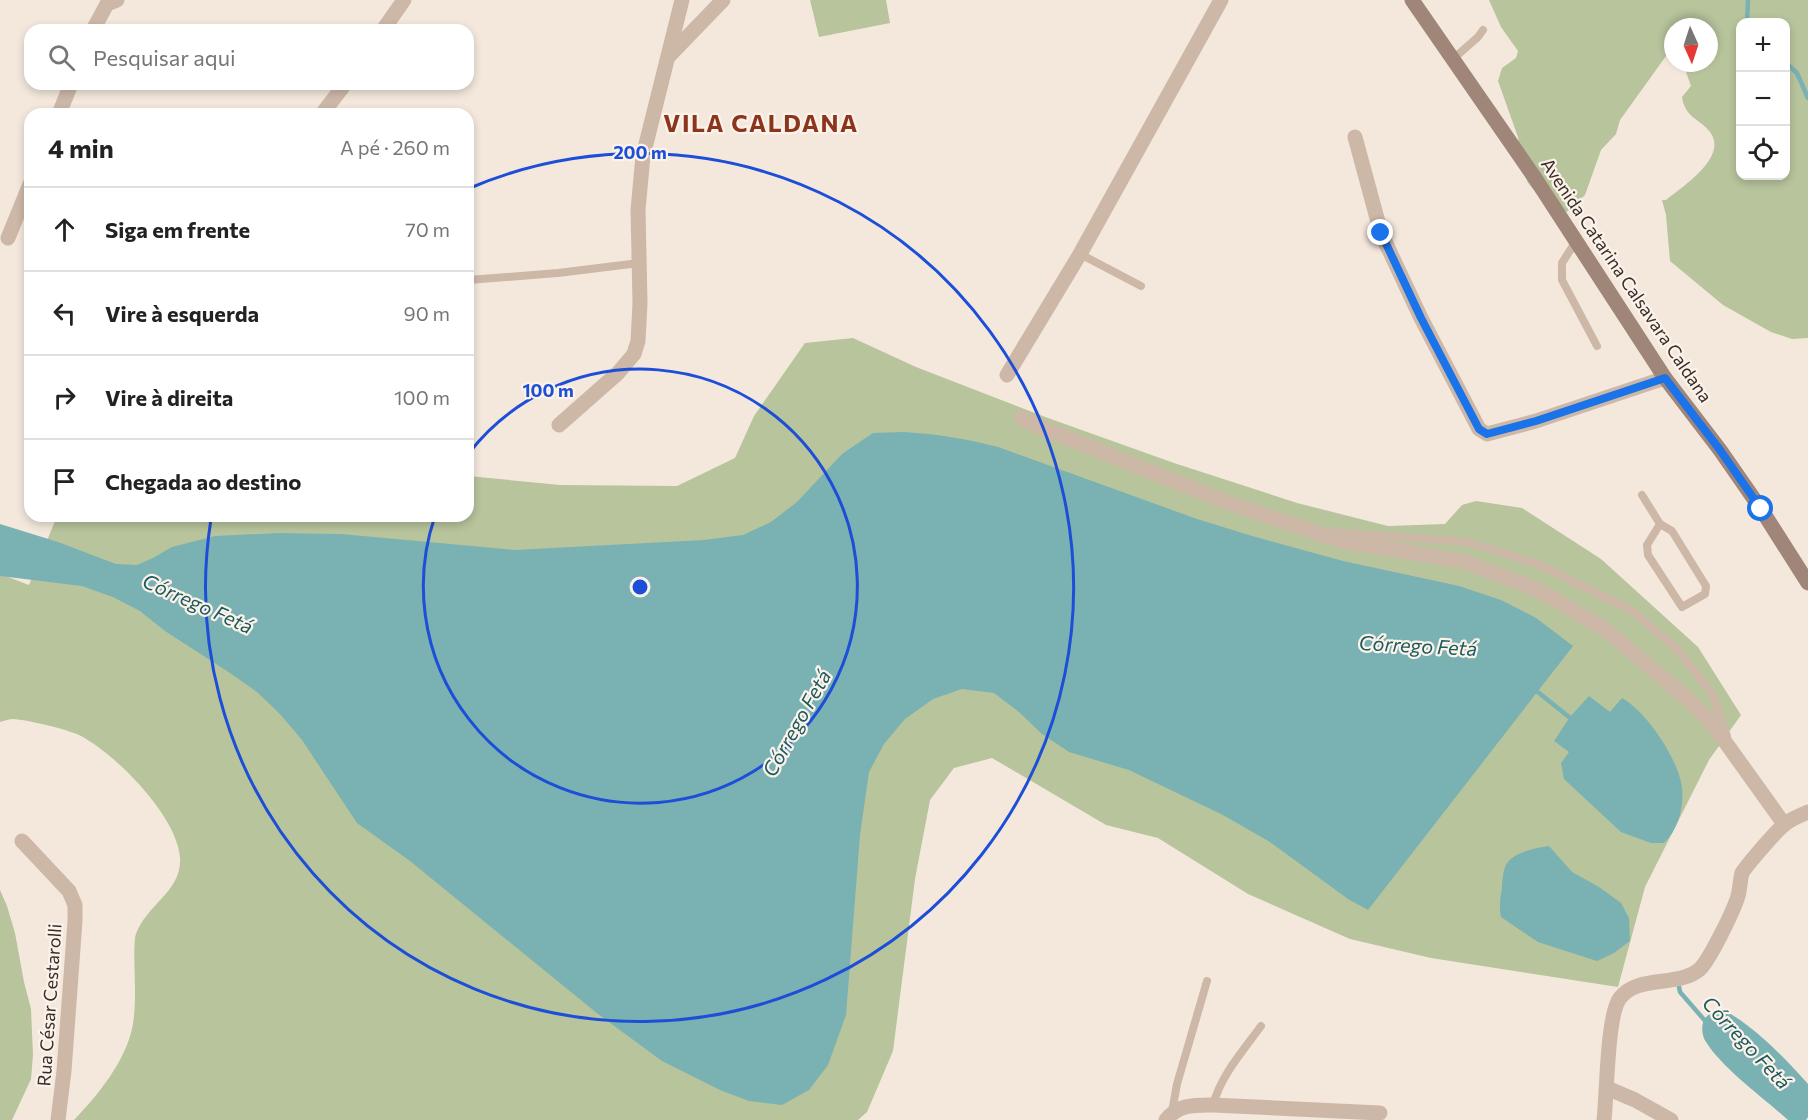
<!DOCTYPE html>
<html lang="pt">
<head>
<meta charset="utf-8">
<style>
	:root { --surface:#fff; --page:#f6f6f6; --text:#222; --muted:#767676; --line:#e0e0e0 }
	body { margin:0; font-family:Commissioner,sans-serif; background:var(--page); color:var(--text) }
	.controls { position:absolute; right:18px; top:18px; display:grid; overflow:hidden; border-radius:12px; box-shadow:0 3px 9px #0003 }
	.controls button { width:54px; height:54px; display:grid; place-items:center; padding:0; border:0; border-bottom:2px solid var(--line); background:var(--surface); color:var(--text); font:30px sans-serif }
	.compass { position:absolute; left:1664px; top:18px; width:54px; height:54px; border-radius:50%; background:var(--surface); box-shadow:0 3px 9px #0003; rotate:177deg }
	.stop { position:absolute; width:18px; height:18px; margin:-14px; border:4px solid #1a73e8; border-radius:50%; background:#fff }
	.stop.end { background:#1a73e8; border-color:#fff; box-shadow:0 2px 6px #0008 }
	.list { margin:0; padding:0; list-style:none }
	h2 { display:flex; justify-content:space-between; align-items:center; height:78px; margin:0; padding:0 24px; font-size:26px }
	h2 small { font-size:20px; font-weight:400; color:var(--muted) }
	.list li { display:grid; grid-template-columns:39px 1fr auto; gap:18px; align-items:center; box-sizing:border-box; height:84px; padding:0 24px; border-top:2px solid var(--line) }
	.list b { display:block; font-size:22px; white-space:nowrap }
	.list em { font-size:20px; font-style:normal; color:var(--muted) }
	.icon { flex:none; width:33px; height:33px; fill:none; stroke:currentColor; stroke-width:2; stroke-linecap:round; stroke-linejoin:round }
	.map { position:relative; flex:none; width:1808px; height:1120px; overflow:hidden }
	.search { position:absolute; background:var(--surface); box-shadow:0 3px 9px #0003; left:24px; top:24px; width:450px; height:66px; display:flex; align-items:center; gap:15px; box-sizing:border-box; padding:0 21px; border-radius:18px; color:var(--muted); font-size:22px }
	.panel { position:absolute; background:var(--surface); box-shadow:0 3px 9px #0003; left:24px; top:108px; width:450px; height:414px; border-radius:18px }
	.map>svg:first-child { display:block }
</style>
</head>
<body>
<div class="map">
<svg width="1808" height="1120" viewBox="0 0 1808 1120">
	<rect width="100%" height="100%" fill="#f4e8dd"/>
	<path fill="#b7c49c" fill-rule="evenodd" d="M810,0H886L890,23L819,37Z
		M1489,0H1808V338L1792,339L1771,332L1723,305L1670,261L1666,215L1662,200H1666C1682,187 1729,157 1710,132C1699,118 1685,118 1682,97L1691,86L1686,72L1679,63H1709V27H1673V58L1666,56L1620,120L1616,134L1601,150L1585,195L1567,212L1539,196L1528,183L1522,169L1518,137L1498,81L1502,68L1516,58L1518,51L1501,27ZM1740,22H1786V176H1740Z
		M853,338L916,367L1048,418L1174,463L1297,503L1388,526L1445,524L1462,505L1476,501L1522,508L1601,559L1698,647L1741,715L1709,760L1645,887L1618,987L1431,958L1350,939L1248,894L1158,838L1106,825L992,758L954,768L930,800L915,879L893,1051L867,1112L858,1120H74C98,1095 124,1063 132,1029C135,1016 135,1001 135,988C135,976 133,942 136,934C146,905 182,891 180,858C178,817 115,753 79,735C66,729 28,720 13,719C9,719 4,721 0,722V574L29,585L57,516H468V476L560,485L677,486L735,458L754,416L805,343Z
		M0,890L7,906L15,933L24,982L31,1009L33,1055L31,1079L12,1120H0Z"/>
	<path fill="#7ab1b2" d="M904,432C937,434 967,439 998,447L1197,519L1252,536L1343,561L1459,586L1501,600L1536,618L1573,646L1368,910L1348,899L1270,842L1223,815L1129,770L1069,752L1042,734L1019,712L994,693L962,689L933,699L905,719L884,744L869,772L860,835L846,1015L828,1065L809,1090L782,1105L749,1101L720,1090L662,1061L598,1014L410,861L357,823L302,740L280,714L257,692L230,673L165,631L140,611L113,597L82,586L0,576V524L58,542L116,564L137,565L153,558L172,547L215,536L278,533L341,534L515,550L704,540L743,535L771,522L797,502L842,454L873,433Z
		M1589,696L1610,712L1622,698C1647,712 1679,760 1682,788C1684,808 1678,830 1664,843H1651L1621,832L1564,779L1561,763L1569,752L1554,741L1570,717Z
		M1549,846L1572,872L1599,887L1621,903L1629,918L1630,941L1614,953L1597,961L1538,942L1501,917C1499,907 1500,899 1502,889C1502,882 1503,871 1506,865C1513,852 1535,848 1549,846Z
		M1724,1010C1756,1028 1784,1057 1808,1084V1117L1806,1120H1788C1764,1098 1723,1069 1706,1042C1702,1037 1701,1026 1704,1020C1709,1012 1715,1011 1724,1010Z"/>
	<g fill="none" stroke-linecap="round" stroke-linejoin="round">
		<path stroke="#7ab1b2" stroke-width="4.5" d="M1747,22L1748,0
			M1786,63L1797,73L1808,98
			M1534,689L1574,721
			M1678,982L1680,992L1707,1023"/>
		<path stroke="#cdb8a8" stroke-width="8" d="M1453,59L1478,37L1483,30
			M1576,241L1562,263V280L1597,346
			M1080,254L1141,286
			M468,280L558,273L639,263
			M1642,495L1660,524L1672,531L1706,586L1705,594L1682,607L1648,555L1647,545L1660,524
			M1330,532L1467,542L1538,564L1632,611L1678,650L1712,694L1727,736
			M1213,1105C1221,1075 1243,1051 1261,1026
			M1172,1112L1177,1084L1207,981"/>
		<path stroke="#cdb8a8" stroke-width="15" d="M93,30L107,4L117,0
			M383,30L404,0
			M669,56L723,0
			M59,114L71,84
			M322,114L345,84
			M1355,137L1381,233L1421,318L1479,429L1487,434L1536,421L1665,378
			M8,238L30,184
			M1007,375L1080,254L1221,0
			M1022,418L1038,426L1223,501L1341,541L1463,561L1540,591L1606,630L1689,700L1711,722L1784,824
			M559,425L618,373L634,354L638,341L640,303L638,210L643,156L682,0
			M22,841L69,891L75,905V921L64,1071L58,1120
			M1607,1088L1635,1100L1671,1120
			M1166,1120C1178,1104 1195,1105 1213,1105L1380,1113
			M1604,1120C1607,1095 1607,1014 1620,998C1638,974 1678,988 1700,969C1710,959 1734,910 1738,896C1740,889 1740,880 1742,873C1746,866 1776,831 1784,825C1790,819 1800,816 1808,812"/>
		<path stroke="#a08679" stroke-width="15" d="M1412,0L1535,178L1665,378L1720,450L1761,509L1808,583"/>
	</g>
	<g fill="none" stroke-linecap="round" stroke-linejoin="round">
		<path stroke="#1a73e8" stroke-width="8" d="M1381,233L1421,318L1479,429L1487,434L1536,421L1665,378L1720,450L1761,509"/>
	</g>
	<g fill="none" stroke="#1d4ed8" stroke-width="3">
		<path d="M469 453A217 217 0 1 1 435 516"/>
		<path d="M470 188A434 434 0 1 1 211 519"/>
	</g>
	<g text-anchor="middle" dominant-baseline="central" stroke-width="4.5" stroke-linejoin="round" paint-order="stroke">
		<g font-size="18" fill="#392d29" stroke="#fbf2ea">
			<text transform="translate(1627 280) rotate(56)">Avenida Catarina Calsavara Caldana</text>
			<text transform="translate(49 1005) rotate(-86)">Rua César Cestarolli</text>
		</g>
		<g font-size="20" font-style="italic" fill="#1c5a5d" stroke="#fbf2ea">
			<text transform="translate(198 603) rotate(24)">Córrego Fetá</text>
			<text transform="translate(1418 645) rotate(3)">Córrego Fetá</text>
			<text transform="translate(796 723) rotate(-61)">Córrego Fetá</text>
			<text transform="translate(1747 1042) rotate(47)">Córrego Fetá</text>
		</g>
		<g font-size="24" font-weight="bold" letter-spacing="1.5" fill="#8c351d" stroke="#fbf2ea">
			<text x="761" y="122">VILA CALDANA</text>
		</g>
	</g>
	<circle cx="640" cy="587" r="9" fill="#1d4ed8" stroke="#fbf2ea" stroke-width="3"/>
	<g font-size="18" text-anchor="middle" font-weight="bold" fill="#1d4ed8" stroke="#fbf2ea" stroke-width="4.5" stroke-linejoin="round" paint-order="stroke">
		<text x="640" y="159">200 m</text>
		<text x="548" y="397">100 m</text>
	</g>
</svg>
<div class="controls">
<button>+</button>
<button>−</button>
<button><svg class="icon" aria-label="locate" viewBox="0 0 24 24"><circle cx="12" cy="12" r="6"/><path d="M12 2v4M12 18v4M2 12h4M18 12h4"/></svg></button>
</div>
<svg class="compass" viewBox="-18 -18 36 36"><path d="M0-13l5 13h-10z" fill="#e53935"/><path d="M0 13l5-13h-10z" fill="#767676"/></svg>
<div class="stop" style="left:1761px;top:509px"></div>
<div class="stop end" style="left:1381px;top:233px"></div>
<div class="search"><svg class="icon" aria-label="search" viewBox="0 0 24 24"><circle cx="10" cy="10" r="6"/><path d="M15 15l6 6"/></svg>Pesquisar aqui</div>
<section class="panel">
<h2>4 min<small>A pé · 260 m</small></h2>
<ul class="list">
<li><svg class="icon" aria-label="ahead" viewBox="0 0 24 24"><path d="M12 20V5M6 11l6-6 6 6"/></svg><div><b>Siga em frente</b></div><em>70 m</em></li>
<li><svg class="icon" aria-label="left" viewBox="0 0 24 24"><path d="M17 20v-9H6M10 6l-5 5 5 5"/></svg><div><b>Vire à esquerda</b></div><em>90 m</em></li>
<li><svg class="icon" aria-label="right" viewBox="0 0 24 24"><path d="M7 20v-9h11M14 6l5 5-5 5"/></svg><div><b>Vire à direita</b></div><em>100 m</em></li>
<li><svg class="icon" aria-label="arrive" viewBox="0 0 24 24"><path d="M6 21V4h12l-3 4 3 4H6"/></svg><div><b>Chegada ao destino</b></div></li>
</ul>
</section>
</div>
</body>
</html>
